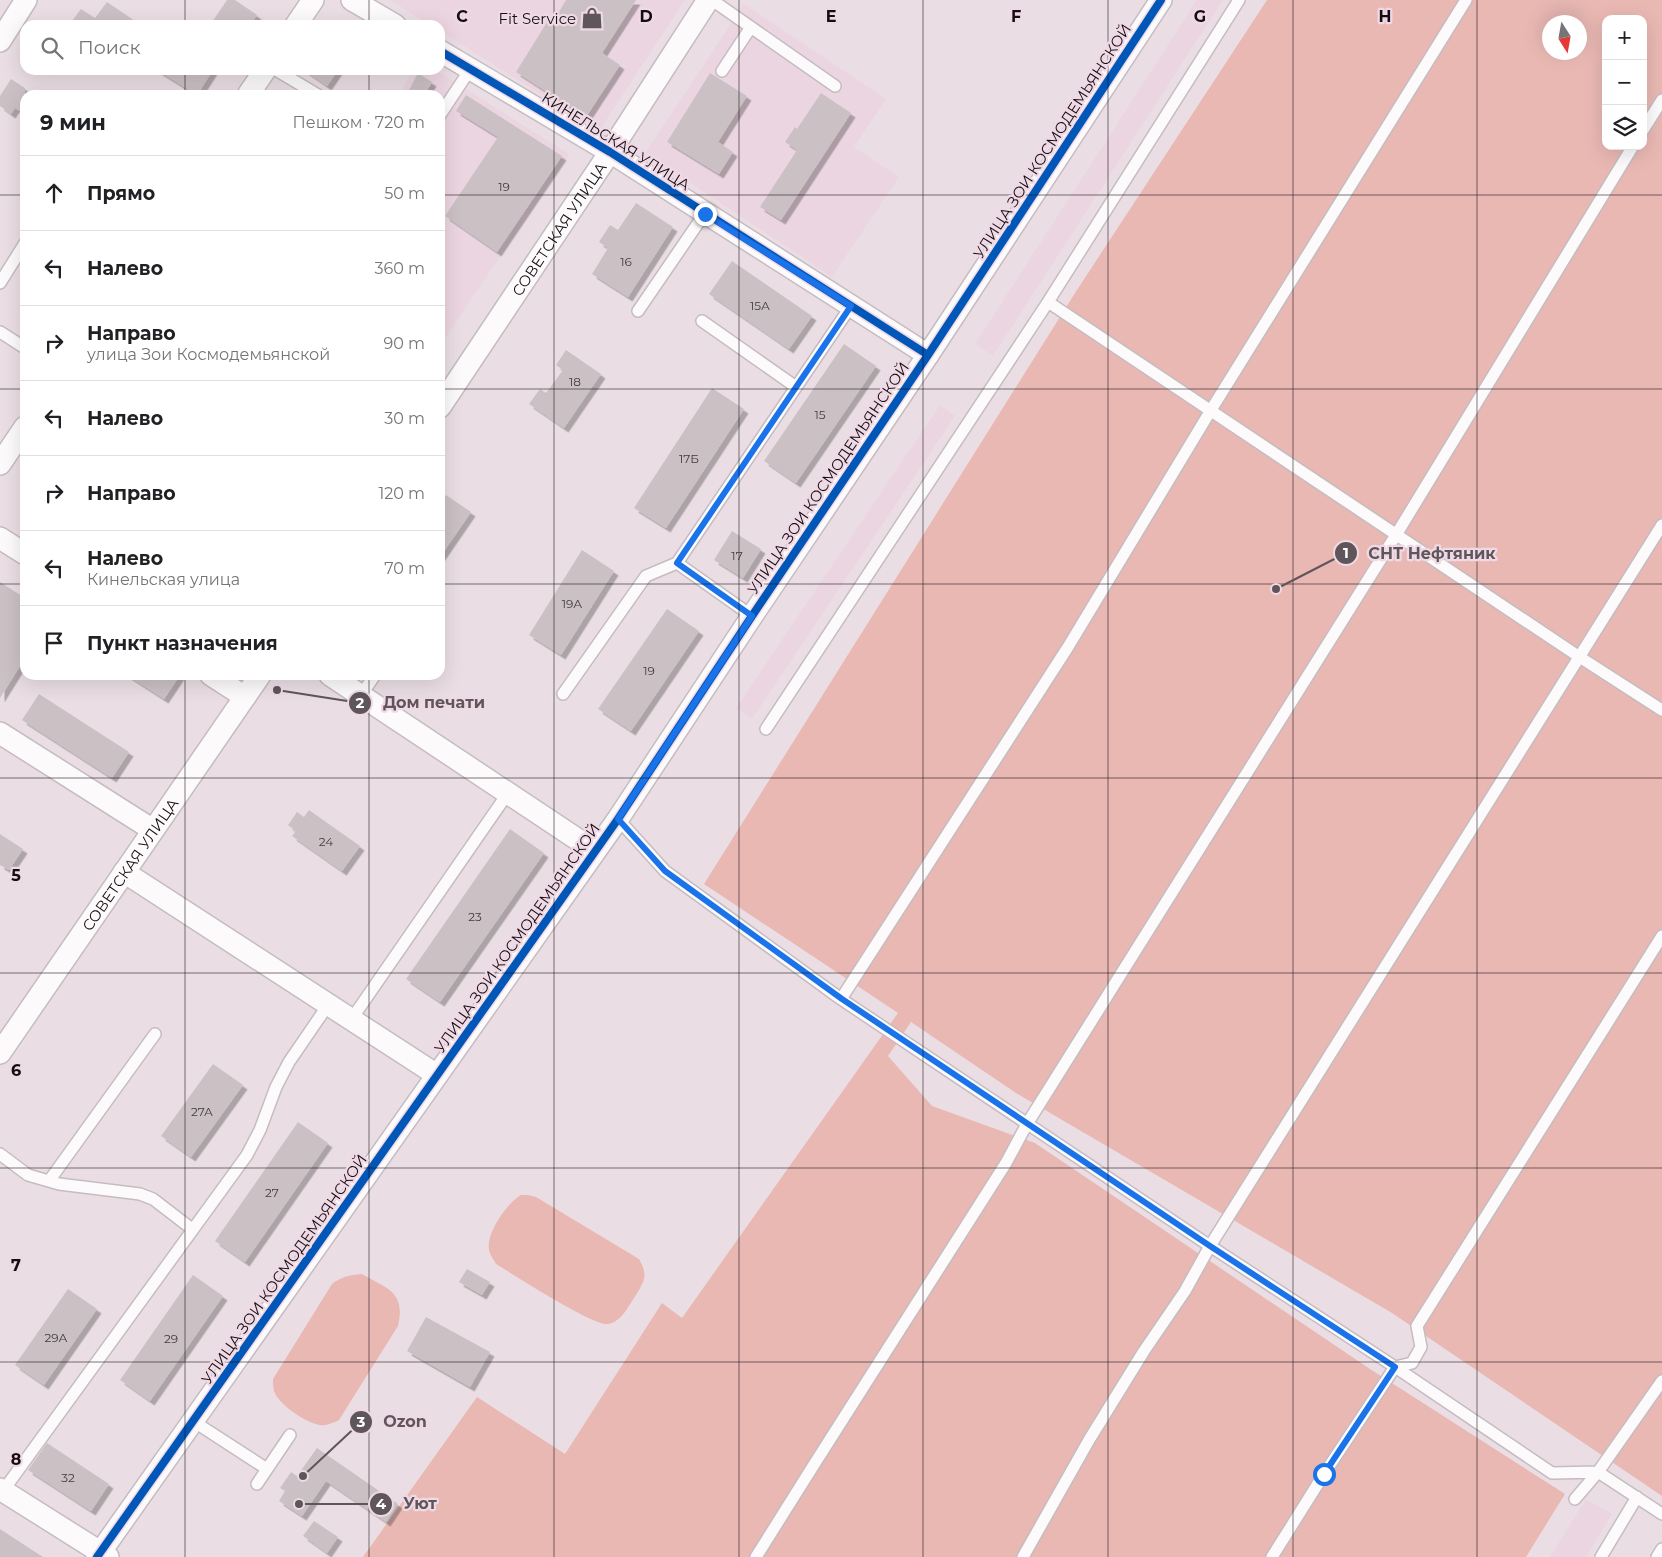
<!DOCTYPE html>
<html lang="ru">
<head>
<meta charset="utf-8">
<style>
	:root { --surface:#fff; --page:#f2f2f2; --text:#202124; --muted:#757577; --line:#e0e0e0 }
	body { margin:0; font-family:Montserrat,sans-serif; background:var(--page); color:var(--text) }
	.controls { position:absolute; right:15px; top:15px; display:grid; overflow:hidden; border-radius:10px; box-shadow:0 5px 20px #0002 }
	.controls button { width:45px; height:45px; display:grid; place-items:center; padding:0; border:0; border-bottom:1px solid var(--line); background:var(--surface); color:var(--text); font:25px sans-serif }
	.compass { position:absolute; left:1542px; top:15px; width:45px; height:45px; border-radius:50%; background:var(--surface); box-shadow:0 5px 20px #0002; rotate:169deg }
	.stop { position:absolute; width:15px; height:15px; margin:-11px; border:4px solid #1a73e8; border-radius:50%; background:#fff }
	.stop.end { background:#1a73e8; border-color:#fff; box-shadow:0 1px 5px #0008 }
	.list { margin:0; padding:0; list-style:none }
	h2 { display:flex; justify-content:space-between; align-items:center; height:65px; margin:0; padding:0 20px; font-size:21px }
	h2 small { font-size:16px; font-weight:400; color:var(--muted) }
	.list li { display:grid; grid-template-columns:32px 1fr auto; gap:15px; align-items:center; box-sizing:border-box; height:75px; padding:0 20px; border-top:1px solid var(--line) }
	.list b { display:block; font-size:19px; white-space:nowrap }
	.list p { margin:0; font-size:16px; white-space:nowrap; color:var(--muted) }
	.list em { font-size:16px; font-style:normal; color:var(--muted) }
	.icon { flex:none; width:28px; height:28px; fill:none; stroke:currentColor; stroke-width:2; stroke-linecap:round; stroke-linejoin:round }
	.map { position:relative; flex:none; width:1662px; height:1557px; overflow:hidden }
	.search { position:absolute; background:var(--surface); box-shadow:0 5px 20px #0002; left:20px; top:20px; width:425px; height:55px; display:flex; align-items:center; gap:12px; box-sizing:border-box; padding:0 18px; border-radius:15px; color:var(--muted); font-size:19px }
	.panel { position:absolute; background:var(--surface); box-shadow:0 5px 20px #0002; left:20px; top:90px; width:425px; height:590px; border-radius:15px }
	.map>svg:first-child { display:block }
</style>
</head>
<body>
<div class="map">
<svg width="1662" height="1557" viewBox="0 0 1662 1557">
	<defs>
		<filter id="shadow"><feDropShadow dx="4.5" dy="4.5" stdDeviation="0" flood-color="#0004"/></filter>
	</defs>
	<rect width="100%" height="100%" fill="#eadee4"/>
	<path fill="#ebd5e0" d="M390,0H685L599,131L440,31V25H430Z
		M1197,0H1223L993,356L975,344Z
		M744,4L886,99L854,147L899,177L832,277L645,153Z
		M414,70H436L569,154L440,346V95H398Z
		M940,405L955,416L752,719L736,708Z
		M1586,1499L1612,1514L1586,1557H1550Z"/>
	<path fill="#e9b8b3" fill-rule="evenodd" d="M1267,0H1662V1496L1392,1313L1016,1093L911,1022L888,1056L932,1106L1035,1143L1370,1369L1565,1494L1526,1557H363L477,1397L565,1454L662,1303L682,1318L898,1013L704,884L1075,293ZM1606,19H1643V146H1606ZM1550,22H1580V52H1550Z
		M521,1195H528L536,1197L639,1259C649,1276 644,1282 634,1298C628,1307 621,1322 608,1324C593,1326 514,1275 496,1264C494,1260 490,1255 489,1250C486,1233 507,1203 521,1195Z
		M362,1274C387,1289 406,1291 398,1326L339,1420C333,1423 326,1426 320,1425C306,1423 279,1405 274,1391C273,1387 273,1383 273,1379L332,1284C341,1277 349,1275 362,1274Z"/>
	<path fill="#cbc1c5" filter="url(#shadow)" d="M227,0H235L257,15L250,25H210Z
		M566,0H636L602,53L620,65L586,117L516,72L549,19L553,22Z
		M107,2L141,25H69L81,9L95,18Z
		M157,70H213L197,95Z
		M304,70H338L327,86Z
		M418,73L432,82L424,95H417L409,90Z
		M710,73L747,96L718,142L733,152L719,174L667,142Z
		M11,79L25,88V114L15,108L11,114L0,106V96Z
		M821,93L851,113L781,220L760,207L797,150L785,142L795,127L797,129Z
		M466,95L562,156L497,252L445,216L498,137L456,111Z
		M636,203L673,227L628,297L592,274L608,248L599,242L610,225L618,230Z
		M732,261L812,316L789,349L709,294Z
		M844,344L876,366L796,483L764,461Z
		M566,350L601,374L564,428L529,404L540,389L546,393L563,370L556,365Z
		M712,388L744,409L666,528L634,508Z
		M446,495L471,512L440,557V503Z
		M732,531L761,549L743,578L714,560Z
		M582,550L614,571L561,655L529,635Z
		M0,582L25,598V658L0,698Z
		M667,609L699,631L631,731L598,709Z
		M127,675H180L164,699Z
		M39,694L129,752L112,778L22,720Z
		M309,810L360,846L342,871L292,836L296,831L288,825L297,812L304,817Z
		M510,829L544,853L440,1002L406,979Z
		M0,834L23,849L9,870L0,865Z
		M213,1064L243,1085L191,1157L161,1136Z
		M298,1122L328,1143L245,1262L215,1241Z
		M467,1269L490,1282L482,1295L459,1282Z
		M193,1275L223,1296L150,1401L120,1380Z
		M68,1289L97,1309L44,1385L15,1365Z
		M426,1317L490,1352L470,1387L407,1351Z
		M47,1443L109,1484L91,1511L28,1470Z
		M317,1448L398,1504L386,1522L326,1481L302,1516L279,1501L285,1491L280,1488L291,1472L297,1476Z
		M314,1521L338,1537L327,1553L303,1536Z
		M0,1529L43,1557H0Z"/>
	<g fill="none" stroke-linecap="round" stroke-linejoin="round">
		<g stroke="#c5bcc1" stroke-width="14">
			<path id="service" d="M712,0L835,86
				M276,70L318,95
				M722,71L751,27
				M440,115L471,68
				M1643,130L1662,100
				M0,283L25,243
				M1048,302L1578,656L1662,710
				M638,311L705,213
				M702,321L796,387
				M0,332L25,348
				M752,616L677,563L851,306
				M563,694L646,576L677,563
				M361,695L375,675
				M766,729L1048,302L1239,0
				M618,819L665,871L841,999L1210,1246L1395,1367L1552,1473L1598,1472L1662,1514
				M841,999L1068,647L1211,410L1466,0
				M351,1020L508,793
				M0,1154L28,1175L59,1184L140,1194L153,1199L192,1229
				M49,1181L155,1034
				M193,1421L267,1469
				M257,1484L290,1435
				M3,1491L247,1155L260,1130L276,1087L289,1062L328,1005
				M1575,1499L1598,1472L1662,1381
				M756,1557L815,1463L1006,1163L1027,1124L1396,535L1633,146
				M1023,1557L1089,1440L1144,1351L1185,1291L1210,1246L1662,525
				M1272,1557L1324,1474L1395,1367L1412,1363L1421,1347L1417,1326L1662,936
				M1601,1557L1637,1497
				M1657,1557L1662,1549"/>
		</g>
		<g stroke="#c5bcc1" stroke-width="24">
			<g id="minor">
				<path d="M352,0L395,25"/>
				<path d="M296,25L313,0"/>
				<path d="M0,41L26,0"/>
				<path d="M440,51L610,152L928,355"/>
				<path d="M248,95L265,70"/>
				<path id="s1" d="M440,407L610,152L708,0"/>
				<path d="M0,464L25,427"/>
				<path d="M0,538L25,554"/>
				<path d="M211,675L245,697"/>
				<path d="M330,675L595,851"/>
				<path d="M0,733L153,830"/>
				<path d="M124,872L437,1075"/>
				<path id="s2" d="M0,1053L260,675"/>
				<path d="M0,1489L108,1557"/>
				<path d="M97,1557L618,819L752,616L928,355L1161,0"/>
			</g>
		</g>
		<use href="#service" stroke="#fcfafb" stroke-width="11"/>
		<use href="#minor" stroke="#fcfafb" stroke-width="21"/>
		<g stroke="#efd9e5" stroke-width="11">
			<path id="cycleway" d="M440,51L610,152L928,355
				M97,1557L618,819L752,616L928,355L1161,0"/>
		</g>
		<use href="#cycleway" stroke="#0057b8" stroke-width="8"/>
	</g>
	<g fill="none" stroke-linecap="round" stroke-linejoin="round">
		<path stroke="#1a73e8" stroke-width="6" d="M705,214L851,306L677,563L752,616L618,819L665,871L842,999L1210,1246L1395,1367L1324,1474"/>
	</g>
	<path fill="none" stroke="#140d11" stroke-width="1" stroke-opacity="0.55" d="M185,0V25M369,0V25M554,0V1557M739,0V1557M923,0V1557M1108,0V1557M1293,0V1557M1477,0V1557M185,70V95M369,70V95M0,195H25M440,195H1662M0,389H25M440,389H1662M0,584H25M440,584H1662M185,675V1557M369,675V1557M0,778H1662M0,973H1662M0,1168H1662M0,1362H1662"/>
	<defs>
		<g id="shop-bare" transform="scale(1.725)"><path d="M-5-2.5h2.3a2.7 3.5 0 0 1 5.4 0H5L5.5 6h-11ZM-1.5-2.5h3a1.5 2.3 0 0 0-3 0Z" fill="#5f565b" stroke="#efd9e5" stroke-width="2.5" paint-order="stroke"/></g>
	</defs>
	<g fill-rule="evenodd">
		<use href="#shop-bare" x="592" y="18"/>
	</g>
	<g text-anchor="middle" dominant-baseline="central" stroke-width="4.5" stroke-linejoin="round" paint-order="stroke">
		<g font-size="12" fill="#423a3e">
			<text x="504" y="186">19</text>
			<text x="626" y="261">16</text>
			<text x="760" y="305">15А</text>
			<text x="575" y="381">18</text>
			<text x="820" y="414">15</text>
			<text x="689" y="458">17Б</text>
			<text x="737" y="555">17</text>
			<text x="572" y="603">19А</text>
			<text x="649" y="670">19</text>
			<text x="326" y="841">24</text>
			<text x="475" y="916">23</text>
			<text x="202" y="1111">27А</text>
			<text x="272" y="1192">27</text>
			<text x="56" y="1337">29А</text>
			<text x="171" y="1338">29</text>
			<text x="68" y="1477">32</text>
		</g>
		<g font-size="15" fill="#140d11" stroke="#efd9e5" text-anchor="end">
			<text x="576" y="18">Fit Service</text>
		</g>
		<g font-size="15" fill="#140d11" stroke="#efd9e5">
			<text transform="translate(616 141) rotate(32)">КИНЕЛЬСКАЯ УЛИЦА</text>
			<text transform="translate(1052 141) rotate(-57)">УЛИЦА ЗОИ КОСМОДЕМЬЯНСКОЙ</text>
			<text stroke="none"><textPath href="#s1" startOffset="214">СОВЕТСКАЯ УЛИЦА</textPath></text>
			<text transform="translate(828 478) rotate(-56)">УЛИЦА ЗОИ КОСМОДЕМЬЯНСКОЙ</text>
			<text stroke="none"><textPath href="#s2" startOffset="229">СОВЕТСКАЯ УЛИЦА</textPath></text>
			<text transform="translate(517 938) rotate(-55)">УЛИЦА ЗОИ КОСМОДЕМЬЯНСКОЙ</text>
			<text transform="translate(284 1269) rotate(-55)">УЛИЦА ЗОИ КОСМОДЕМЬЯНСКОЙ</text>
		</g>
	</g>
	<g font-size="16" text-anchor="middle" font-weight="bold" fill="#140d11" stroke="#efd9e5" stroke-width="4.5" stroke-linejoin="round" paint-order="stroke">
		<text x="462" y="22">C</text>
		<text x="646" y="22">D</text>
		<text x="831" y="22">E</text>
		<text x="1016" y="22">F</text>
		<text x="1200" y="22">G</text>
		<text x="1385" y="22">H</text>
		<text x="16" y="881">5</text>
		<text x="16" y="1076">6</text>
		<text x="16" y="1271">7</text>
		<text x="16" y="1465">8</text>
	</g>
	<path fill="none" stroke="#5f565b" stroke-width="2" d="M1276 589L1346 553M277 690L360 703M303 1476L361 1422M299 1504L381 1504"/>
	<g fill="#5f565b" stroke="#efd9e5" stroke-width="2">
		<circle cx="1276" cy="589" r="5"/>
		<circle cx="277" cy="690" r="5"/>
		<circle cx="303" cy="1476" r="5"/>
		<circle cx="299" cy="1504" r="5"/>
		<circle cx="1346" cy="553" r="12"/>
		<circle cx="360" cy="703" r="12"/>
		<circle cx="361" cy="1422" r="12"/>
		<circle cx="381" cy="1504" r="12"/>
	</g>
	<g font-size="15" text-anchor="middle" font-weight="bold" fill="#fff">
		<text x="1346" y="558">1</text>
		<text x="360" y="708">2</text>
		<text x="361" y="1427">3</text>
		<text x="381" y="1509">4</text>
	</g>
	<g font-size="16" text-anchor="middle" font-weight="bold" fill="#5f565b" stroke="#efd9e5" stroke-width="4.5" stroke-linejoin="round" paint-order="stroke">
		<text x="1432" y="559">СНТ Нефтяник</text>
		<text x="434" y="708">Дом печати</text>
		<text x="405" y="1427">Ozon</text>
		<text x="420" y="1509">Уют</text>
	</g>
</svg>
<div class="controls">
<button>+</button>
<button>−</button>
<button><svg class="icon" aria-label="layers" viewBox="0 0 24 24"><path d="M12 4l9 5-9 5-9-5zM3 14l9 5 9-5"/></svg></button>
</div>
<svg class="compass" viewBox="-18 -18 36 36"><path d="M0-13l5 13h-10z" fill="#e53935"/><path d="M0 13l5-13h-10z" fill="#757577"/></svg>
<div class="stop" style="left:1324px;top:1474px"></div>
<div class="stop end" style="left:705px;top:214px"></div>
<div class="search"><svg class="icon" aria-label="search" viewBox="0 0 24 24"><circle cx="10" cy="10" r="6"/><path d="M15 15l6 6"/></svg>Поиск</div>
<section class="panel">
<h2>9 мин<small>Пешком · 720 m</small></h2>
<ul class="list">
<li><svg class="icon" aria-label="ahead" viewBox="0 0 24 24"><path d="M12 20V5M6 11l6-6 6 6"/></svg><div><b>Прямо</b></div><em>50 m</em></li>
<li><svg class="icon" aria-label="left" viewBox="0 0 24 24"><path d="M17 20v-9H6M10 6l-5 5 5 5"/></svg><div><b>Налево</b></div><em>360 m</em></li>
<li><svg class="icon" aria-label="right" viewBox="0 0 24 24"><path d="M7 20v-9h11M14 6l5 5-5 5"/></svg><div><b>Направо</b><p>улица Зои Космодемьянской</p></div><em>90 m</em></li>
<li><svg class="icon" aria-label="left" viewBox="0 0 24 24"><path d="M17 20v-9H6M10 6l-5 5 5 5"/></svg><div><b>Налево</b></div><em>30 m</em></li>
<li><svg class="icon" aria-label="right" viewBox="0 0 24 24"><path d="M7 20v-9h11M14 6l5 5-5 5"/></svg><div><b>Направо</b></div><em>120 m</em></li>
<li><svg class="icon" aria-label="left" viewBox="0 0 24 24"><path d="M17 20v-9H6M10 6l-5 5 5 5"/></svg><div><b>Налево</b><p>Кинельская улица</p></div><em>70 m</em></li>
<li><svg class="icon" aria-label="arrive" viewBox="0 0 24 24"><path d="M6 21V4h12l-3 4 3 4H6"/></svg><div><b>Пункт назначения</b></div></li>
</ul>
</section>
</div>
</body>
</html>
